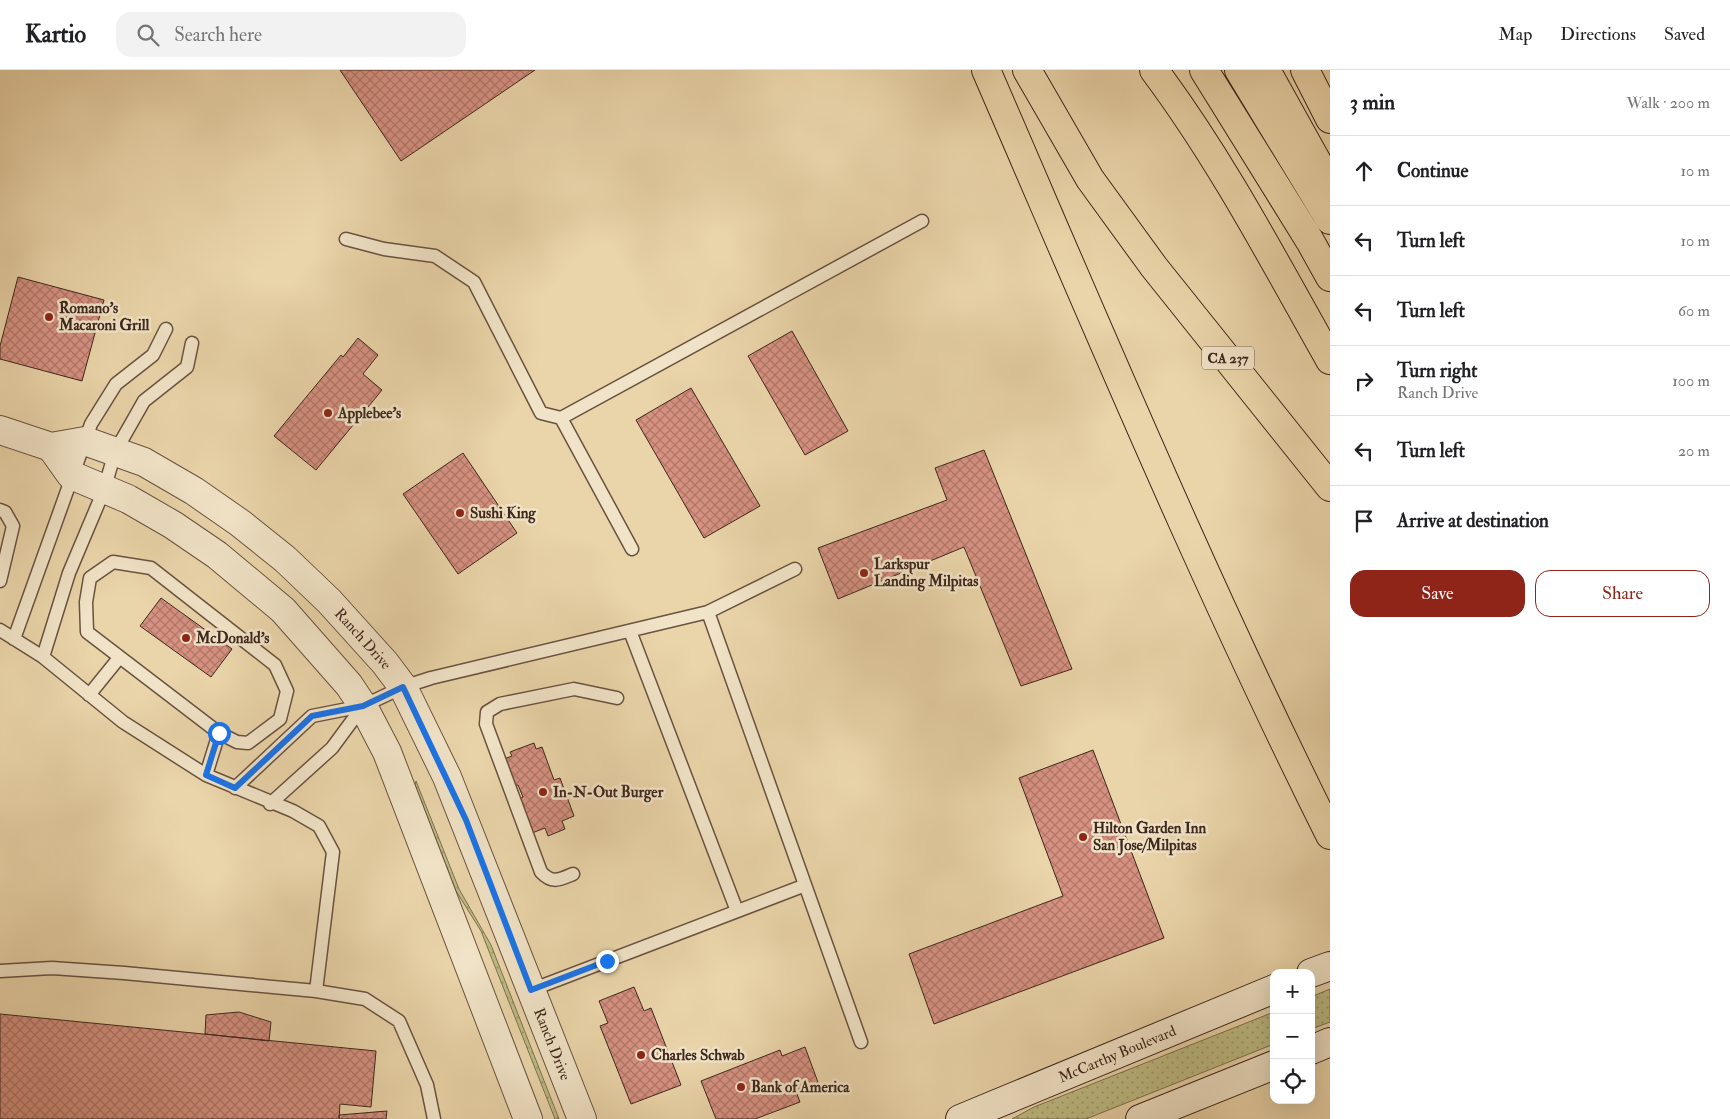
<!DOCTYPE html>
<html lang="en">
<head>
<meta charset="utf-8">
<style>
	:root { --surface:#fff; --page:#f2f2f2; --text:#202124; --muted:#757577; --line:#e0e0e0; --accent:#8f2418 }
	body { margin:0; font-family:"IM FELL Double Pica",serif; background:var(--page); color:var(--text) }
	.controls { position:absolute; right:15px; bottom:15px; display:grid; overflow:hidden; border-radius:10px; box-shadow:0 5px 20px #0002 }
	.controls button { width:45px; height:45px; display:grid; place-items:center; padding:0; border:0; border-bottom:1px solid var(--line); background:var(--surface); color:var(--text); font:25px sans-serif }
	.stop { position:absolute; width:15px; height:15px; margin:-11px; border:4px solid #1a73e8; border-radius:50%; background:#fff }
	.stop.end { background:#1a73e8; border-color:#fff; box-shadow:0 1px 5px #0008 }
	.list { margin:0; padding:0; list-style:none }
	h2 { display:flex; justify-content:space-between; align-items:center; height:65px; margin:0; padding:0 20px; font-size:21px }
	h2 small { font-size:16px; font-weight:400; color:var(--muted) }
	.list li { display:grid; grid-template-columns:32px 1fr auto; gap:15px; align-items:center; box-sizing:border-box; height:70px; padding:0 20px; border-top:1px solid var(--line) }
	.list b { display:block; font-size:19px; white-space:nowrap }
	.list p { margin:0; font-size:16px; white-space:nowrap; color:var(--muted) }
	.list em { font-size:16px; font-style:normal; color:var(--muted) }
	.actions { display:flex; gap:10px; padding:15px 20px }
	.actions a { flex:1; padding:11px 0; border:1px solid var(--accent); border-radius:15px; text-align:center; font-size:18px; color:var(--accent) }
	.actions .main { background:var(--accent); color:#fff }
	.icon { flex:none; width:28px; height:28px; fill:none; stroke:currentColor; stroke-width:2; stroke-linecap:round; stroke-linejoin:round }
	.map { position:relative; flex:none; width:1330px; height:1049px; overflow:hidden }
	header { display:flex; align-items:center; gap:30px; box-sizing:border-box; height:70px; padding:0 25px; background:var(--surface); border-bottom:1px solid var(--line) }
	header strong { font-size:24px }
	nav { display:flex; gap:28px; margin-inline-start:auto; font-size:18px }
	.search { width:350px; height:45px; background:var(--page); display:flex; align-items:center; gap:12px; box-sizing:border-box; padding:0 18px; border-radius:15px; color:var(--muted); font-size:19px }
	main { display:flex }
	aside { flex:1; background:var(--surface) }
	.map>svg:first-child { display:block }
</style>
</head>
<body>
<header>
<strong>Kartio</strong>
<div class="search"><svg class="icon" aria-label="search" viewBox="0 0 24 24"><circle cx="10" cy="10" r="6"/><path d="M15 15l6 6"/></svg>Search here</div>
<nav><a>Map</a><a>Directions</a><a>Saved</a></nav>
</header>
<main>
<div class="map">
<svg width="1330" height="1049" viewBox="0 0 1330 1049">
	<defs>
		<pattern id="grass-dots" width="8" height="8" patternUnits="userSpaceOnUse" patternTransform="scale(1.25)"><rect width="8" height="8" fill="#bebb83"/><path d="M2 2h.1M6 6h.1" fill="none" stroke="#9c986b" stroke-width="1.8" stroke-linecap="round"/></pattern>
		<pattern id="building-cross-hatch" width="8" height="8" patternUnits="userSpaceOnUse" patternTransform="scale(1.25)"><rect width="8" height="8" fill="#d69181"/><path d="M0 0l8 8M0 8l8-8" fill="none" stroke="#af7669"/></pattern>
	</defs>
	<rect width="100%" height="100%" fill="#ead4a9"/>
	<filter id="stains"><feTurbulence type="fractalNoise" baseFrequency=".004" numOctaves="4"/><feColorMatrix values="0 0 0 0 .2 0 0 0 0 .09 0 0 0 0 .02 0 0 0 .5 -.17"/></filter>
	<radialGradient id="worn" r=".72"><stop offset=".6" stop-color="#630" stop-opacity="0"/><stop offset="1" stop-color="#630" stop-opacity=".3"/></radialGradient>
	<path fill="url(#grass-dots)" stroke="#7e7150" d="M416,711L459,819L491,875L559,1049H555L481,861L456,821L415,715Z
		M1330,919V952L1311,959V927Z
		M1274,942V974L1086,1049H1012L1034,1037Z"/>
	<path fill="url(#building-cross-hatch)" stroke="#3e271d" d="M340,0H535L401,91Z
		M18,207L104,230L82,311L0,289V276Z
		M792,261L848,361L805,385L748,286Z
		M358,268L378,285L363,304L382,320L316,400L274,366L341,285L343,287Z
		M691,318L760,436L704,468L636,350Z
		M984,380L1072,599L1021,616L964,477L838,529L818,478L947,430L935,398Z
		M463,383L517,463L458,504L403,424Z
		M161,528L232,579L211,607L140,556Z
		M534,673L536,679L542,677L554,710L560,708L574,746L562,751L565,759L548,766L545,758L532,763L519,729L523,727L518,715L514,716L504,689L512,686L510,682Z
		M1093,680L1164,868L934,954L909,884L1063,826L1019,708Z
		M634,917L644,941L651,938L681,1015L631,1034L600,956L608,953L599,931Z
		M239,942L271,952L269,971L205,964L206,945Z
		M0,944L376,981L371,1037L340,1034L339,1049H0Z
		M805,977L819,1015L797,1024L800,1032L755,1049H716L701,1011L780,980L782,986Z
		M387,1041L386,1049H339V1045Z"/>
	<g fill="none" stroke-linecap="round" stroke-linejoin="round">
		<g stroke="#695240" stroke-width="15">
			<path id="service" d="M346,169L384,179L435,186L474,212L541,343L561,348L922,151
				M561,348L632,479
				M0,440L5,442L13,456L0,511
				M113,492L151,498L275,595L287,621L280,649L248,673L237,672L219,663L87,562L86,532L90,508Z
				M708,542L861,972
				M0,560L43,587L123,652L206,705L293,741L319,756L333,782L316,921
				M630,561L737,841
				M14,569L91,354L116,314L153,285L166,259
				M43,587L69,503L104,420L115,382L144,331L187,297L192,273
				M89,625L119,588
				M206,705L219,663
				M235,718L312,646L363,636L403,617L431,608L708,542L795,499
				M270,734L332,678L363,636
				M573,804C559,810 552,814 541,802L486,654L487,642L500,634L574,619L617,628
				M0,901L52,898L124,903L316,921L365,929L399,951L427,1015L434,1049
				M531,920L803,816"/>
		</g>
		<g stroke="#695240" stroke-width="30">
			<g id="tertiary">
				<path id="s1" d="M0,360L51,377L85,371L144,392L194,421L240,453L285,489L329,531L385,593L403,617L447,707L582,1049"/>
				<path d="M51,377L71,405L128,429L173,455L217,485L283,540L349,615L363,636L387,682L528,1049"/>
			</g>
		</g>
		<g stroke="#3e271d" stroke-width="30">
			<g id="secondary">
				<path d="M1311,903L1330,896"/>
				<path d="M1311,980L1330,972"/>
				<path id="s2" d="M960,1049L1274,919"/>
				<path d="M1140,1049L1274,995"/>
			</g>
		</g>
		<g stroke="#3e271d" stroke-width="30">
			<path id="motorway" d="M986,0C1097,256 1205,515 1330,765
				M1027,0L1090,109L1154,197L1330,417
				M1154,0C1222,91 1274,191 1330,290
				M1204,0L1310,171L1330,207
				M1239,0L1330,150
				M1266,0L1330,115
				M1305,0L1330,49"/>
		</g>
		<use href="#service" stroke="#f1e3c7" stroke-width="12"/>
		<use href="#tertiary" stroke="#f1e3c7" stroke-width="28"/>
		<use href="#secondary" stroke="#f1e3c7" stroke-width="28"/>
		<use href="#motorway" stroke="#ead4a9" stroke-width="28"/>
	</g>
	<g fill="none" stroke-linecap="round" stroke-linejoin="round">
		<path stroke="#1a73e8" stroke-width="6" d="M219,663L206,705L235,718L312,646L363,636L403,617L466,750L531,920L607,891"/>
	</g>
	<g fill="#8f2418" stroke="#f1e3c7" stroke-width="2">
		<circle cx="49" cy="247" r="5"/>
		<circle cx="328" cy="343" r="5"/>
		<circle cx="460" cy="443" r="5"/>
		<circle cx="864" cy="503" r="5"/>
		<circle cx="186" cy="568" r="5"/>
		<circle cx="543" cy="722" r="5"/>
		<circle cx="1083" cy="767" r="5"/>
		<circle cx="641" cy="985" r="5"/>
		<circle cx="741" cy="1017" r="5"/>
	</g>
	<g text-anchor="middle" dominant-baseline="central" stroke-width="5" stroke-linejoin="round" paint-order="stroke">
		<rect fill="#f1e3c7" stroke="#745f50" stroke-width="1" x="1202" y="276.5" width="52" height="23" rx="4"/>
		<g font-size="14" font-weight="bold" fill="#3e271d">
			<text x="1228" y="288">CA 237</text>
		</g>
		<g font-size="15" font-weight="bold" fill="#3e271d" stroke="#f1e3c7" text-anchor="start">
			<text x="59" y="238">Romano's<tspan x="59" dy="17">Macaroni Grill</tspan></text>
			<text x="338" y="343">Applebee's</text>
			<text x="470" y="443">Sushi King</text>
			<text x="874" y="494">Larkspur<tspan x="874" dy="17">Landing Milpitas</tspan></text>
			<text x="196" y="568">McDonald's</text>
			<text x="553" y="722">In-N-Out Burger</text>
			<text x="1093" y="758">Hilton Garden Inn<tspan x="1093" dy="17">San Jose/Milpitas</tspan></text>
			<text x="651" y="985">Charles Schwab</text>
			<text x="751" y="1017">Bank of America</text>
		</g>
		<g font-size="15" fill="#3e271d" stroke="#f1e3c7">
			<text stroke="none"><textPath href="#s1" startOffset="434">Ranch Drive</textPath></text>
			<text stroke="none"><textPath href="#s1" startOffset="884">Ranch Drive</textPath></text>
			<text stroke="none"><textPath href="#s2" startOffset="170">McCarthy Boulevard</textPath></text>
		</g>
	</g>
	<rect width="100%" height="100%" filter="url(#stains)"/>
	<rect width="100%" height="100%" fill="url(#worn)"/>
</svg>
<div class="controls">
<button>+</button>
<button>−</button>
<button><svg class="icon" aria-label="locate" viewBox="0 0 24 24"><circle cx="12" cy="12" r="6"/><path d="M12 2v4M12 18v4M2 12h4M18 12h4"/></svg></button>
</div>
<div class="stop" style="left:219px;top:663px"></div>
<div class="stop end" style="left:607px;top:891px"></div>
</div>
<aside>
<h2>3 min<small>Walk · 200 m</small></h2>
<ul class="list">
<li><svg class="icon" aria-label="ahead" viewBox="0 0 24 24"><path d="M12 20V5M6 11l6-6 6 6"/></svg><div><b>Continue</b></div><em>10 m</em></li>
<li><svg class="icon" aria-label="left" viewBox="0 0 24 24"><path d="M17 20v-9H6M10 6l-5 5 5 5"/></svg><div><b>Turn left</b></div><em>10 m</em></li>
<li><svg class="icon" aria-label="left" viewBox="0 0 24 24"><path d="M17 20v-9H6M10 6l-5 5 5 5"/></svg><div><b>Turn left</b></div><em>60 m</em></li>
<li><svg class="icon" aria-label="right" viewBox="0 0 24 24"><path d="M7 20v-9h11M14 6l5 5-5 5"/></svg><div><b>Turn right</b><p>Ranch Drive</p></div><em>100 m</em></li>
<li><svg class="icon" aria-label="left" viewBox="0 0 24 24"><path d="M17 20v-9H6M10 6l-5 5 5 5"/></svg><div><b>Turn left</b></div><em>20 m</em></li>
<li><svg class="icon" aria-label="arrive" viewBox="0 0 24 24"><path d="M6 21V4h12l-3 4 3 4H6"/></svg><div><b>Arrive at destination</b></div></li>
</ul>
<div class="actions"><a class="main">Save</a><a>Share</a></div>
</aside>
</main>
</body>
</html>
